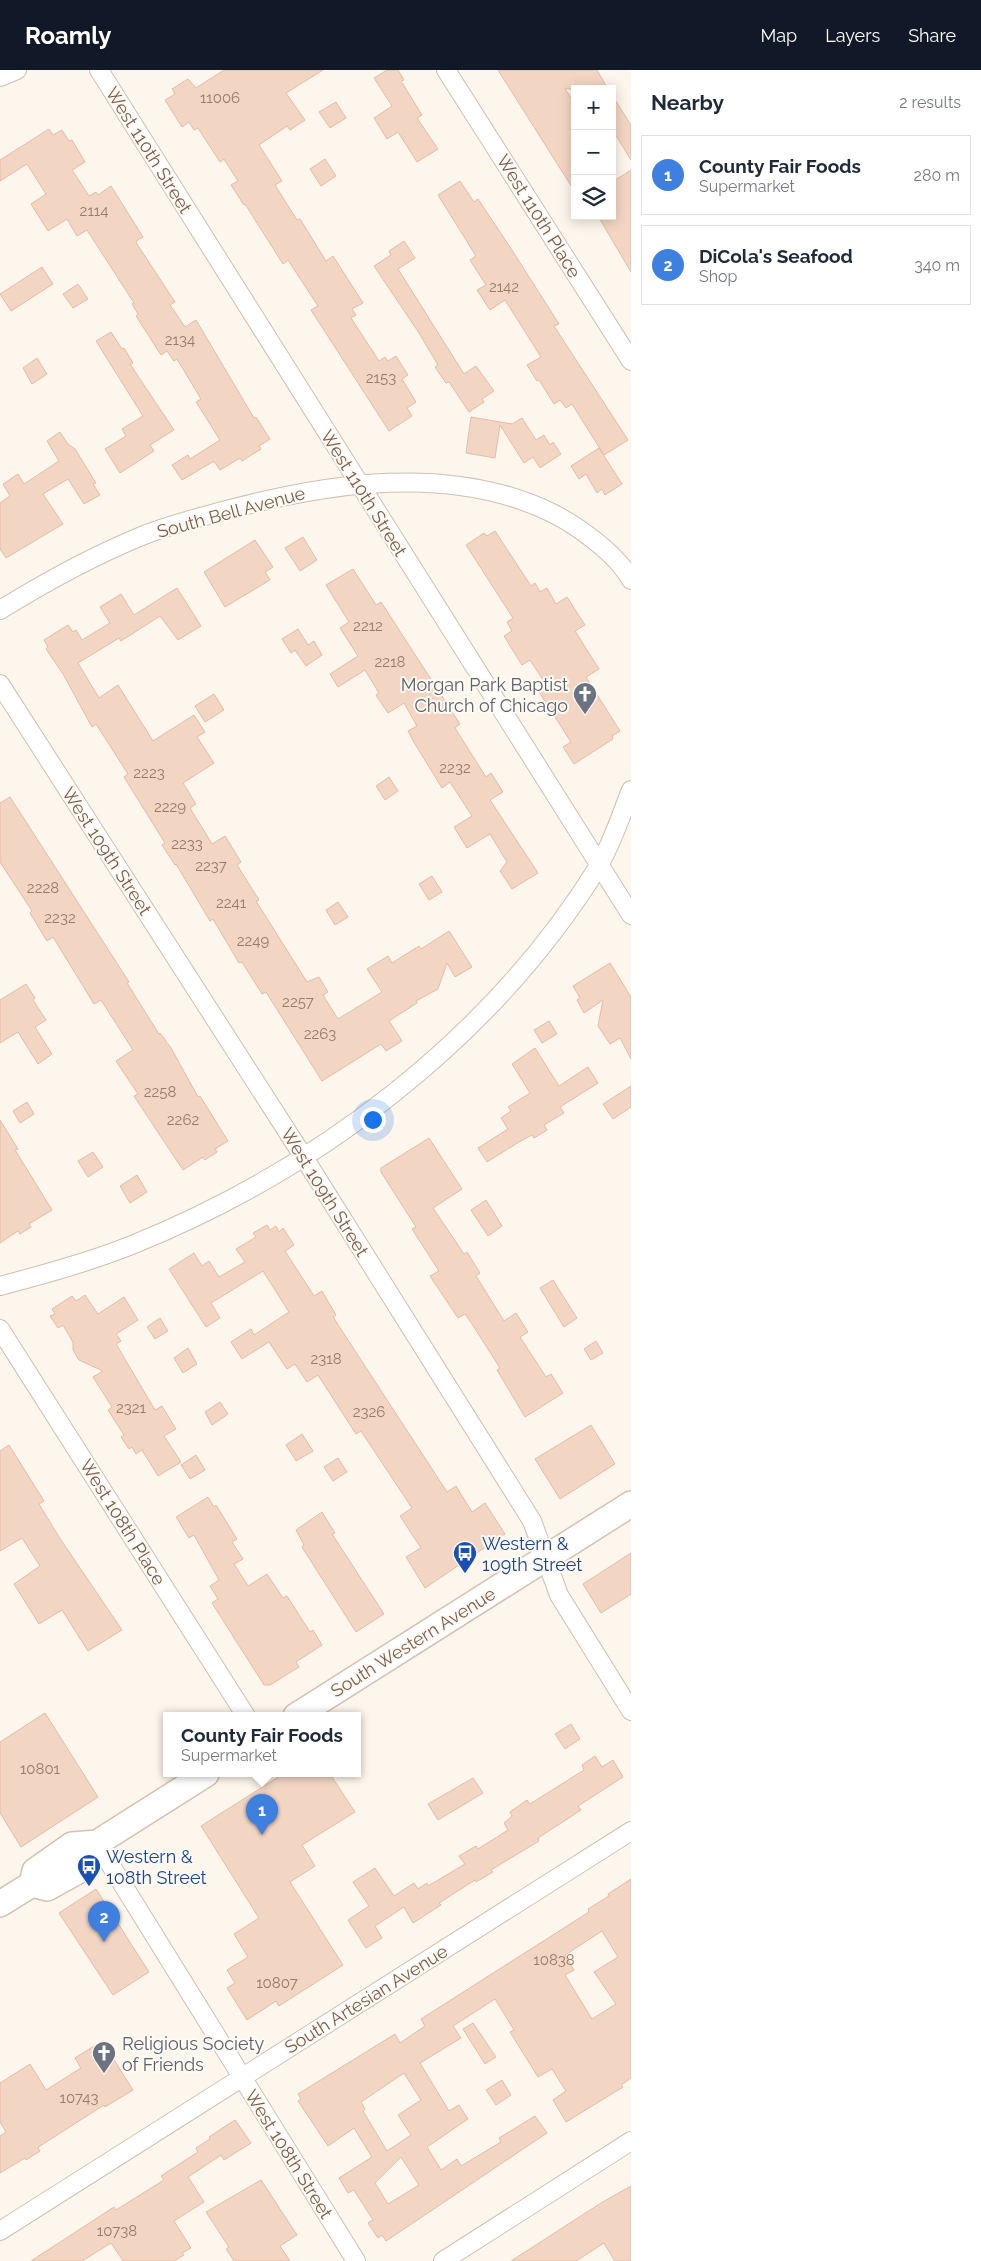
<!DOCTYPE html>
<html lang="en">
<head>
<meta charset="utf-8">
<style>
	:root { --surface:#fff; --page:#f2f2f3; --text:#1f2937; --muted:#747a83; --line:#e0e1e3; --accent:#111827 }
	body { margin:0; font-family:Raleway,sans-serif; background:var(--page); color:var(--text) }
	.controls { position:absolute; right:15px; top:15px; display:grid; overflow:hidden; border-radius:0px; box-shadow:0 2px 12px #0003 }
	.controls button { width:45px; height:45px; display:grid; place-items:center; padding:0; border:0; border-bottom:1px solid var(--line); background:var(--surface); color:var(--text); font:25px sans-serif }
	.you { position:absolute; left:372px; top:1049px; width:18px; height:18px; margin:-12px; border:4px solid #fff; border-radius:50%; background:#1a73e8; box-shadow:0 0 0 8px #1a73e833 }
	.badge { display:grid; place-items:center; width:32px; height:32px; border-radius:50%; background:var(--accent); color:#fff; font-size:16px; font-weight:700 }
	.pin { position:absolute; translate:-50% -41px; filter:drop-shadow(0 1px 2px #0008) }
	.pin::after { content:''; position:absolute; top:26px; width:18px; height:15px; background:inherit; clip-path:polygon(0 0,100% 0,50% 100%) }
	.popup { position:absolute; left:163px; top:1642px; width:198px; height:65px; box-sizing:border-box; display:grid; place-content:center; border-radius:0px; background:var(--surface); filter:drop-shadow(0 1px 4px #0005); font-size:16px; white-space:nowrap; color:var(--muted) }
	.popup b { font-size:19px; color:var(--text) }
	.popup::after { content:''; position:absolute; left:50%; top:100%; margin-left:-10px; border:10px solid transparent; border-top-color:var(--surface) }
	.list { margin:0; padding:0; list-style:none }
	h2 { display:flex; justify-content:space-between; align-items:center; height:65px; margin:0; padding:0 20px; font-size:21px }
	h2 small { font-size:16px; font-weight:400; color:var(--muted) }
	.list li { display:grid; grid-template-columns:32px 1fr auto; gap:15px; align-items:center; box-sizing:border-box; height:80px; margin:0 10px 10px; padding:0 10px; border:1px solid var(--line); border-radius:0px }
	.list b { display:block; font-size:19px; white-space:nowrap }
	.list p { margin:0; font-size:16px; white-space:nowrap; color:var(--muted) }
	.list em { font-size:16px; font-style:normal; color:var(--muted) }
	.icon { flex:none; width:28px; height:28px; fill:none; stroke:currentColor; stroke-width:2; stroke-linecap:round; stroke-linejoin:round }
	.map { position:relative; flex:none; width:631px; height:2191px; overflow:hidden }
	header { display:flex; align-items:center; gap:30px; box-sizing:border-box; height:70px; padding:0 25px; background:var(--accent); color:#fff }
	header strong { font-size:24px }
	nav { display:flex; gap:28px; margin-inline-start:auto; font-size:18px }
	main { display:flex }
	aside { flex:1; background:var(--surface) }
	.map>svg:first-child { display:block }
</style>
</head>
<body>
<header>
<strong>Roamly</strong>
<nav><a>Map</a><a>Layers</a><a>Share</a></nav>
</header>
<main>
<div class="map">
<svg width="631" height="2191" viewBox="0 0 631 2191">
	<rect width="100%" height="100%" fill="#fdf6ec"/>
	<path fill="#f3d5c3" stroke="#e6bba3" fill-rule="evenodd" d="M224,0H323L286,23L305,50L290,60L287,56L259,75L282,111L275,115L297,150L300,149L326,191L333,186L363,233L352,239L356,245L351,248L379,291L385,287L388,291L396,286L408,305L402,309L416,332L407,338L412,346L389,361L311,240L318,236L288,190L283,194L245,134L244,135L231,115L238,111L224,89L220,92L198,58L194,60L189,52L182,57L165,30L175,24L172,19L188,9L196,18Z
		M387,0H398L404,10L401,11L422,45L417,48L438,79L417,92L398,62L387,69L374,48L392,36L374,8Z
		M498,0H597L608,19H565L575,33V122Z
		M612,25L631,55V90L612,59Z
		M336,32L346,48L330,58L319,42Z
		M49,59L53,65L62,60L69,71L72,70L85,92L72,100L89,126L96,122L98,125L111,116L143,167L136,171L137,174L175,232L170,235L185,257L196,250L254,348L256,347L270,369L259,376L261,379L242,391L240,388L220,400L214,391L182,410L172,395L188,385L190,389L220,370L196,332L201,329L177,289L174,291L167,281L161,285L136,246L138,244L132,234L134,233L87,160L77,166L67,149L48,161L31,134L46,124L27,94L0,111V90Z
		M325,89L336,106L321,116L310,99Z
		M631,100V202L598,146H612V112Z
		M460,111L474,132L478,129L510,177L559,254L554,256L628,370L604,385L572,334L566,338L560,330L554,334L539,310L537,311L527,295L541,287L505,230L490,240L477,220L486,215L470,190L476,186L438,125Z
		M404,171L415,188L398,199L464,304L476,296L494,321L482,329L484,332L469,342L449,312L446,313L435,297L438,295L419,263L374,196L391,185L389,181Z
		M42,197L53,214L11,241L0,224Z
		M78,214L88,229L73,238L63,224Z
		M111,262L122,279L124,278L133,293L130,294L174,360L150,375L154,381L120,403L105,379L126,366L122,359L143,346L96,271Z
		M37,288L47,304L32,314L23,298Z
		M471,347L512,354L522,348L536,370L544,365L550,375L553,372L561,384L540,398L533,387L524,393L500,355L495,388L466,383Z
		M60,362L68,374L75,379L96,413L93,414L100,425L84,434L68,409L43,424L63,454L6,488L0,479V433L10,426L3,414L18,404L24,414L59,391L47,371Z
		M599,378L622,414L605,425L602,419L597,423L586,404L579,409L571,396Z
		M495,461L531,516L535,513L540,522L547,518L556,534L567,527L585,555L575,561L599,599L586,607L620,661L612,666L613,669L574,694L563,677L571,672L539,622L547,616L530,590L522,595L504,566L512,561L507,552L513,548L466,475L484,463L487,466Z
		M303,467L317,490L300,501L285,478Z
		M255,470L273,497L265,502L270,510L225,537L204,502Z
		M353,499L376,535L381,532L445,631L460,654L455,658L486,707L491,703L503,722L490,730L538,803L512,819L500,801L507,792L490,764L467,778L454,757L472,746L450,712L442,718L415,674L408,661L417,656L404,633L388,643L376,625L379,623L365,600L338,617L330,604L358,586L340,558L349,552L326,515Z
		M177,518L201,556L178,570L160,546L121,571L119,568L78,593L99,628L118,615L153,671L194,645L205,662L197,667L214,693L183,713L196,734L190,738L212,774L225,766L241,792L237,795L259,830L256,831L307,912L319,907L328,922L323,925L338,949L382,922L367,899L388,886L392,893L419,876L421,879L449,861L472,897L455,907L447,893L438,919L416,931L417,933L389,951L402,971L386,981L381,974L322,1011L266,922L262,924L242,892L239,893L213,849L210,851L176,794L175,795L162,775L165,773L124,707L128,704L96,654L92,657L63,604L46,579L48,577L44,570L68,555L73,562L76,560L82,570L110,553L100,537L121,524L134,545Z
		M298,559L308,575L314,571L322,585L306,596L295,580L291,583L282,569Z
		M214,624L224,640L205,652L195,636Z
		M389,707L398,721L385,730L376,716Z
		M10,727L129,912L127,913L159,964L160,963L171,978L198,1027L200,1026L228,1071L215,1079L217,1082L205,1090L203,1087L183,1100L134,1026L138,1024L116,991L133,980L101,930L94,934L53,867L47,871L30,843L32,841L0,792V733Z
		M432,806L442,822L429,830L419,814Z
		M338,832L348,847L335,855L326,840Z
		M610,893L631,927V989L620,968L610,974L598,956L603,930L584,943L577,930L580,928L573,916Z
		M26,914L35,928L33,930L46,950L35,957L52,984L38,994L18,962L0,973V930Z
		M549,951L557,964L542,973L534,960Z
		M535,978L559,1016L588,997L598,1013L560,1037L564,1043L544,1055L547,1060L534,1068L532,1065L519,1072L487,1092L478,1078L508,1059L501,1048L511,1041L508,1037L530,1023L512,994Z
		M631,1016V1037L613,1049L603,1034Z
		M27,1032L34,1044L20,1053L13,1041Z
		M0,1050L18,1079L15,1080L52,1140L29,1154L31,1157L20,1164L18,1161L0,1173Z
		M429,1068L462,1119L433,1138L464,1184L467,1182L480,1203L476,1206L504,1251L516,1243L528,1262L520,1267L546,1307L551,1304L563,1323L525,1347L497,1300L500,1298L472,1254L465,1244L458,1248L430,1206L439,1201L412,1159L416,1157L381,1102V1098Z
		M93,1082L103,1097L88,1107L78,1091Z
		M137,1105L147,1122L130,1133L120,1116Z
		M486,1130L502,1156L488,1166L471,1140Z
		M267,1155L270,1160L276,1156L279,1162L283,1158L294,1175L285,1181L314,1226L322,1221L336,1245L333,1247L447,1422L456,1416L472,1442L485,1433L505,1464L425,1518L406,1487L421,1478L400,1446L412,1438L361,1361L356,1364L318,1305L307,1312L295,1294L287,1299L269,1272L242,1289L231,1272L251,1259L254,1265L289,1242L263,1201L211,1233L220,1248L206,1257L169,1199L194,1183L202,1196L209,1191L219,1207L245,1192L236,1179L256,1167L253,1163Z
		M553,1210L577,1248L564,1257L540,1218Z
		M85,1225L98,1244L124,1227L138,1250L116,1264L121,1271L116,1274L155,1340L162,1336L176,1359L164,1366L181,1392L158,1406L142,1380L136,1384L132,1377L129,1379L121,1367L124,1365L108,1340L112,1337L93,1307L103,1301L79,1290L73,1280V1272L63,1255L58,1258L50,1246L55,1244L52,1239L72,1226L76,1231Z
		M160,1248L168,1261L155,1269L147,1257Z
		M596,1271L603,1283L591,1290L584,1279Z
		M188,1278L197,1294L183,1303L174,1288Z
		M220,1332L228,1344L212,1355L205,1342Z
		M591,1355L615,1394L560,1429L535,1389Z
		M302,1364L313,1381L296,1391L286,1375Z
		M9,1375L44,1431L39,1434L59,1467L122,1560L88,1581L62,1540L39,1554L14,1514L40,1496L22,1468L0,1481V1381Z
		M196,1385L205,1400L190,1409L181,1395Z
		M338,1388L347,1402L333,1411L324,1397Z
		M208,1427L214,1437L216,1435L237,1469L232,1472L243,1489L234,1494L248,1516L267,1504L283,1528L287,1526L310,1562L313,1560L322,1575L296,1592L299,1597L270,1615H264L212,1533L218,1529L210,1516L219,1510L194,1465L189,1468L176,1447Z
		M322,1442L335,1463L332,1464L384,1544L356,1562L302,1477L304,1475L296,1460Z
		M631,1483V1524L601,1543L583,1514Z
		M45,1643L98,1727L21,1777L0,1743V1672Z
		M571,1654L580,1669L565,1679L555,1664Z
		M595,1686L602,1697L613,1690L623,1707L578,1736L581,1740L538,1768L539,1771L491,1800L493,1802L476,1812L475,1810L439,1833L441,1835L413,1853L404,1837L375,1856L382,1868L366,1878L348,1850L369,1836L353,1812L375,1798L394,1826L414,1813L418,1819L427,1813L428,1816L465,1794L459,1786L476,1776L478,1779L508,1760L504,1753L512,1746L510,1742L527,1730L530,1734L584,1700L582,1695Z
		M283,1704H330L355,1742L302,1775L315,1796L290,1812L343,1895L279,1936L276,1931L247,1950L227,1918L235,1913L227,1900L248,1887L234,1864L259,1848L201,1756Z
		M473,1708L483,1723L438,1750L428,1734Z
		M631,1809V2008L621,2015L623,2017L566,2052L553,2030L566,2021L552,1999L538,2007L510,1962L514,1960L495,1929L453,1956L461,1968L420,1993L449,2041L459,2035L468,2049L427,2077L441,2100L457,2089L461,2096L501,2072L499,2068L535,2046L547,2063L386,2171L382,2165L378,2168L368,2153L373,2150L354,2120L348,2123L339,2108L372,2087L354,2058L328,2076L298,2031L301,2029L298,2024L395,1964L400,1973L425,1956L421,1949L589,1842L588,1839L609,1826L608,1824ZM602,1861L618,1887L594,1902L616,1934L592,1949L565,1905L574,1900L565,1885ZM404,2003L421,2030L398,2045L411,2065L387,2081L363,2041L365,2039L361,2032ZM401,2087L419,2115L388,2134L375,2113Z
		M96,1819L149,1902L113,1925L59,1843Z
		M473,1953L496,1987L485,1994L463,1959Z
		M102,1971L133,2020L105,2037L104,2035L40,2076L38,2078L40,2081L26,2090L25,2088L0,2103V2066L6,2062L0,2052V2013L30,1994L46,2020L81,1998L75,1988Z
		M502,2010L511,2025L496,2035L486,2020Z
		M235,2050L251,2073L224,2090L221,2085L188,2107L204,2132L174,2151L191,2178L182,2183L184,2185L174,2191H123L111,2173L82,2191H31L114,2137L116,2140L164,2110L161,2106L198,2082L196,2078L210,2069L209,2067Z
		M261,2110L297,2165L280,2176L290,2191H234L226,2179L229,2177L206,2142Z
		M631,2116V2191H615L604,2173L576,2191H511L601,2133Z"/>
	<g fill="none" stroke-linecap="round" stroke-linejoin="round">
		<g stroke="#d1beb0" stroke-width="20">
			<path id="minor" d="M99,0L631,845
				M446,0L631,291
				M0,7L17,0
				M0,540C44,513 89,488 137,468C164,456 194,449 223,441C327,413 450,393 552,443C578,456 617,484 631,510
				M0,614L303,1086L532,1451L559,1525L631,1641
				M0,1216C45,1204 89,1192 132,1175C318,1100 492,968 598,797C612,774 621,745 631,720
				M0,1259L246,1646
				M97,1773L356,2191
				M0,2161L631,1761
				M443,2191L631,2071"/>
		</g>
		<g stroke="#d6c0b0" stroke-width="28">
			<path id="secondary" d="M296,1646L631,1434
				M32,1814L47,1818L85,1797L97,1773
				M0,1834L32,1814L35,1801L72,1775L97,1773L206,1704"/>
		</g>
		<use href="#minor" stroke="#fff" stroke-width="18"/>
		<use href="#secondary" stroke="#fff" stroke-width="25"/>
	</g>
	<defs>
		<g id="church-pin" transform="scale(1.25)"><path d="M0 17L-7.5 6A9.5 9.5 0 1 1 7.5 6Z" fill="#6b7280" stroke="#fffaf3"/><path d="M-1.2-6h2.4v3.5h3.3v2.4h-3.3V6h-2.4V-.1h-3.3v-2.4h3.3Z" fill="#fff"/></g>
		<g id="bus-pin" transform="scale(1.25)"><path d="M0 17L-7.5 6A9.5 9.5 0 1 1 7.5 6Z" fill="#1a4fb4" stroke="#fffaf3"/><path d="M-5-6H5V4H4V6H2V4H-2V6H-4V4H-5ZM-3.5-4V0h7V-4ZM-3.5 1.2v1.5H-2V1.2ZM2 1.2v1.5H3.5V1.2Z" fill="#fff"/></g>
	</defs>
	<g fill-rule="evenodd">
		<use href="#church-pin" x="585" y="624"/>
		<use href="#bus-pin" x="465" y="1483"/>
		<use href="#bus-pin" x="89" y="1796"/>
		<use href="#church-pin" x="104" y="1983"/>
	</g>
	<g text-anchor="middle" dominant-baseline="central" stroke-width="4" stroke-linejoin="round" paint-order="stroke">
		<g font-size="15" fill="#987a6a">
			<text x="220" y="28">11006</text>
			<text x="94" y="141">2114</text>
			<text x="504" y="217">2142</text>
			<text x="180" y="270">2134</text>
			<text x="381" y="308">2153</text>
			<text x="368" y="556">2212</text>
			<text x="390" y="592">2218</text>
			<text x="455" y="698">2232</text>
			<text x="149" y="703">2223</text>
			<text x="170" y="737">2229</text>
			<text x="187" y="774">2233</text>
			<text x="211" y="796">2237</text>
			<text x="43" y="818">2228</text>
			<text x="231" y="833">2241</text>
			<text x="60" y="848">2232</text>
			<text x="253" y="871">2249</text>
			<text x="298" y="932">2257</text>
			<text x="320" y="964">2263</text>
			<text x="160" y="1022">2258</text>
			<text x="183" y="1050">2262</text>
			<text x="326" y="1289">2318</text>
			<text x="131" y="1338">2321</text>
			<text x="369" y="1342">2326</text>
			<text x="40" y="1699">10801</text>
			<text x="554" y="1890">10838</text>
			<text x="277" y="1913">10807</text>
			<text x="79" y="2028">10743</text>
			<text x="117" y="2161">10738</text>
		</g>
		<g font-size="18" fill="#7a5c4d" stroke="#fffaf3">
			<text transform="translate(149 80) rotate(58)">West 110th Street</text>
			<text transform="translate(539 146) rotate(58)">West 110th Place</text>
			<text transform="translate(364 423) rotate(58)">West 110th Street</text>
			<text transform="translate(231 442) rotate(-15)">South Bell Avenue</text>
			<text transform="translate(107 781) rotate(57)">West 109th Street</text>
			<text transform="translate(325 1122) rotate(58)">West 109th Street</text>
			<text transform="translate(123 1452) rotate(58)">West 108th Place</text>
			<text transform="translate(413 1572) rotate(-32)">South Western Avenue</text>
			<text transform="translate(366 1929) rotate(-32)">South Artesian Avenue</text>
			<text transform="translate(289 2084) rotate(58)">West 108th Street</text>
		</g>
		<g font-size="18" fill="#5b616d" stroke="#fffaf3" text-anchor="end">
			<text x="568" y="614">Morgan Park Baptist<tspan x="568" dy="21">Church of Chicago</tspan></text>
			<text x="122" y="1973" text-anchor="start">Religious Society<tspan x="122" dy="21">of Friends</tspan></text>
		</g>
		<g font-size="18" fill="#164399" stroke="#fffaf3" text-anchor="start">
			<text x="482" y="1473">Western &amp;<tspan x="482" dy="21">109th Street</tspan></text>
			<text x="106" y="1786">Western &amp;<tspan x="106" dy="21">108th Street</tspan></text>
		</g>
	</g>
</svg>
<div class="controls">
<button>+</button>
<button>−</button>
<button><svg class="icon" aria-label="layers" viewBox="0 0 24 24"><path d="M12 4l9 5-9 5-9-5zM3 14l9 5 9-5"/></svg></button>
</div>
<div class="you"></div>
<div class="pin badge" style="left:262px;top:1765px;background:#3f7fe0">1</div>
<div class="popup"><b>County Fair Foods</b>Supermarket</div>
<div class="pin badge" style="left:104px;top:1872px;background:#3f7fe0">2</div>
</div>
<aside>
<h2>Nearby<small>2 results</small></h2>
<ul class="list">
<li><span class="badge" style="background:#3f7fe0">1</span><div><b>County Fair Foods</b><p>Supermarket</p></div><em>280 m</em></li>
<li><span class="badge" style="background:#3f7fe0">2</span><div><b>DiCola's Seafood</b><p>Shop</p></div><em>340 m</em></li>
</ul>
</aside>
</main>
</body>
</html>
